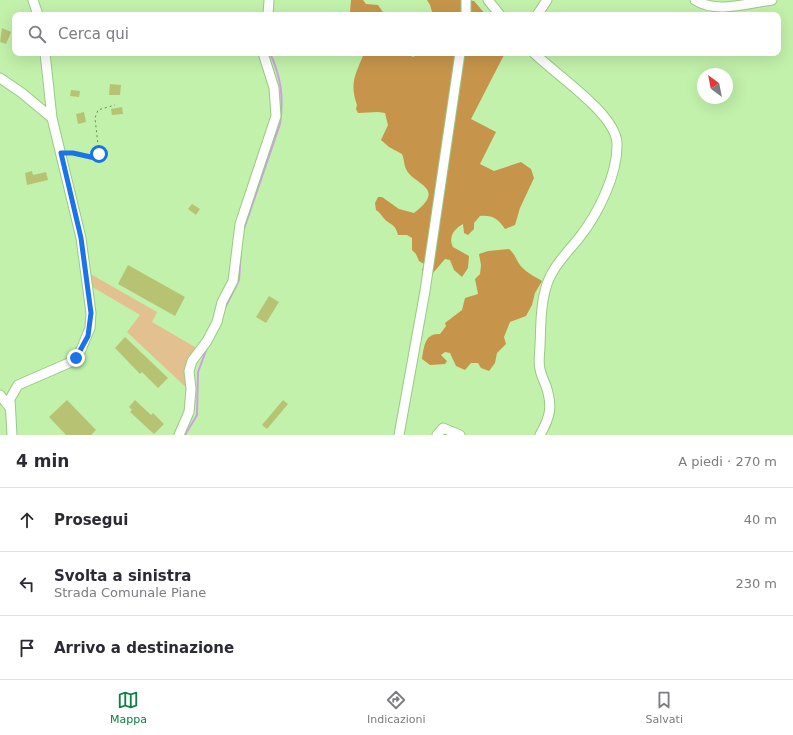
<!DOCTYPE html>
<html lang="it">
<head>
<meta charset="utf-8">
<style>
	:root { --surface:#fff; --page:#f7f7f7; --text:#2b2b33; --muted:#7c7c81; --line:#e1e1e2; --accent:#0b8043 }
	body { margin:0; font-family:"DejaVu Sans",sans-serif; background:var(--page); color:var(--text) }
	.compass { position:absolute; left:697px; top:68px; width:36px; height:36px; border-radius:50%; background:var(--surface); box-shadow:0 4px 16px #0002; rotate:328deg }
	.stop { position:absolute; width:12px; height:12px; margin:-9px; border:3px solid #1a73e8; border-radius:50%; background:#fff }
	.stop.end { background:#1a73e8; border-color:#fff; box-shadow:0 1px 4px #0008 }
	.list { margin:0; padding:0; list-style:none }
	h2 { display:flex; justify-content:space-between; align-items:center; height:52px; margin:0; padding:0 16px; font-size:17px }
	h2 small { font-size:13px; font-weight:400; color:var(--muted) }
	.list li { display:grid; grid-template-columns:26px 1fr auto; gap:12px; align-items:center; box-sizing:border-box; height:64px; padding:0 16px; border-top:1px solid var(--line) }
	.list b { display:block; font-size:15px; white-space:nowrap }
	.list p { margin:0; font-size:13px; white-space:nowrap; color:var(--muted) }
	.list em { font-size:13px; font-style:normal; color:var(--muted) }
	.icon { flex:none; width:22px; height:22px; fill:none; stroke:currentColor; stroke-width:2; stroke-linecap:round; stroke-linejoin:round }
	.map { position:relative; flex:none; width:793px; height:435px; overflow:hidden }
	.search { position:absolute; background:var(--surface); box-shadow:0 4px 16px #0002; left:12px; right:12px; top:12px; height:44px; display:flex; align-items:center; gap:10px; box-sizing:border-box; padding:0 14px; border-radius:8px; color:var(--muted); font-size:15px }
	.sheet { height:244px; background:var(--surface) }
	nav { display:flex; justify-content:space-around; align-items:center; box-sizing:border-box; height:56px; border-top:1px solid var(--line); background:var(--surface); font-size:11px; color:var(--muted) }
	nav a { display:grid; justify-items:center; gap:2px }
	nav .on { color:var(--accent) }
	.map>svg:first-child { display:block }
</style>
</head>
<body>
<div class="map">
<svg width="793" height="435" viewBox="0 0 793 435">
	<rect width="100%" height="100%" fill="#c2f1ab"/>
	<path fill="#e2c090" d="M87,272L157,312L152,322L200,350L192,361L191,392L127,332L140,315L89,285Z"/>
	<path fill="#c6954b" d="M351,0H363L366,4L378,5L385,15H354L350,12Z
		M427,0H468L474,1L486,15H433L430,5Z
		M364,53H406L413,57L419,53H505L471,119L496,132L480,164L494,171L521,162L531,169L534,178L520,208L515,225L505,229C498,219 493,215 480,216L474,223V229L468,235L464,233L463,224C454,229 448,237 453,247L469,256L468,268L462,277L454,270L450,260L445,259L433,273L425,274L422,270L424,264L419,261L416,254L412,250V238L407,235H398C396,227 394,226 388,222C384,220 381,213 376,210L375,203L378,197H382L399,209L414,213C448,187 413,185 406,169C404,165 404,158 402,154L389,147L381,140L388,125L385,113L378,112L358,113L356,109L357,105C349,82 356,74 364,53Z
		M509,249C514,253 515,257 518,262C523,271 534,276 542,281L535,293L532,305L526,316L510,322L504,337L506,344L497,353L495,363L489,371L481,368L478,363H471L465,370L456,366L450,353L445,352L441,355L447,361L445,364L430,365L422,359C424,346 425,333 440,334L446,326L445,323L462,310L465,298L478,294L475,279L480,274L481,265L479,254L488,251Z"/>
	<g fill="none" stroke-linecap="round" stroke-linejoin="round">
		<path stroke="#cf9fe3" stroke-width="2" d="M272,15L273,1
			M244,229L280,124C284,98 281,77 270,53
			M225,308L239,280L241,251
			M185,435L197,415L198,372L207,348"/>
	</g>
	<path fill="#b7c373" d="M2,28L11,32L6,44L0,42Z
		M110,84L121,85L120,95H109Z
		M71,90L80,91L79,97L70,96Z
		M122,107L123,114L112,115L111,109Z
		M84,112L86,122L78,124L76,114Z
		M32,171L33,175L46,172L48,180L27,185L25,173Z
		M192,204L200,209L196,215L188,209Z
		M128,265L185,297L175,316L118,284Z
		M269,296L279,302L266,323L256,317Z
		M125,337L168,378L158,388L142,372L140,374L115,348Z
		M67,400L96,430L91,435H66L49,417Z
		M135,400L151,415L153,413L164,424L154,434L130,412L132,410L129,407Z
		M283,400L288,404L267,429L262,425Z"/>
	<g fill="none" stroke-linecap="round" stroke-linejoin="round">
		<g stroke="#9bc985" stroke-width="11">
			<path id="minor" d="M33,0L38,15
				M488,0L500,15
				M695,0C716,14 748,3 772,0
				M268,15L269,0
				M466,15V0
				M537,15L547,0
				M534,53C556,75 615,113 617,143C618,174 598,214 579,238C566,254 550,269 545,291C540,309 541,327 540,345C540,353 538,362 540,369C541,375 544,381 546,386C553,407 550,417 540,435
				M0,78L22,93L52,118
				M0,395L10,408
				M12,435L10,399L18,385L71,362L80,352L90,328L91,313L81,238L52,118L45,53
				M179,435L189,412L191,389L189,371L192,361L207,341L217,322L222,302L233,281L240,224L276,116L274,88L263,53
				M399,435L425,291L460,53
				M437,435L443,428L460,435"/>
		</g>
		<path stroke="#698a5b" stroke-width="1" stroke-dasharray="2 3" stroke-linecap="butt" d="M68,153L95,158L99,154L95,118L98,110L115,105"/>
		<use href="#minor" stroke="#fff" stroke-width="9"/>
	</g>
	<g fill="none" stroke-linecap="round" stroke-linejoin="round">
		<path stroke="#1a73e8" stroke-width="5" d="M76,358L88,336L91,313L81,238L61,153H73L95,158L99,154"/>
	</g>
</svg>
<svg class="compass" viewBox="-18 -18 36 36"><path d="M0-13l5 13h-10z" fill="#e53935"/><path d="M0 13l5-13h-10z" fill="#7c7c81"/></svg>
<div class="stop" style="left:99px;top:154px"></div>
<div class="stop end" style="left:76px;top:358px"></div>
<div class="search"><svg class="icon" aria-label="search" viewBox="0 0 24 24"><circle cx="10" cy="10" r="6"/><path d="M15 15l6 6"/></svg>Cerca qui</div>
</div>
<section class="sheet">
<h2>4 min<small>A piedi · 270 m</small></h2>
<ul class="list">
<li><svg class="icon" aria-label="ahead" viewBox="0 0 24 24"><path d="M12 20V5M6 11l6-6 6 6"/></svg><div><b>Prosegui</b></div><em>40 m</em></li>
<li><svg class="icon" aria-label="left" viewBox="0 0 24 24"><path d="M17 20v-9H6M10 6l-5 5 5 5"/></svg><div><b>Svolta a sinistra</b><p>Strada Comunale Piane</p></div><em>230 m</em></li>
<li><svg class="icon" aria-label="arrive" viewBox="0 0 24 24"><path d="M6 21V4h12l-3 4 3 4H6"/></svg><div><b>Arrivo a destinazione</b></div></li>
</ul>
</section>
<nav>
<a class="on"><svg class="icon" aria-label="map" viewBox="0 0 24 24"><path d="M3 6l6-2 6 2 6-2v14l-6 2-6-2-6 2zM9 4v14M15 6v14"/></svg>Mappa</a>
<a><svg class="icon" aria-label="directions" viewBox="0 0 24 24"><path d="M12 3l9 9-9 9-9-9zM9 14v-3h6M13 9l2 2-2 2"/></svg>Indicazioni</a>
<a><svg class="icon" aria-label="saved" viewBox="0 0 24 24"><path d="M7 4h10v16l-5-4-5 4z"/></svg>Salvati</a>
</nav>
</body>
</html>
